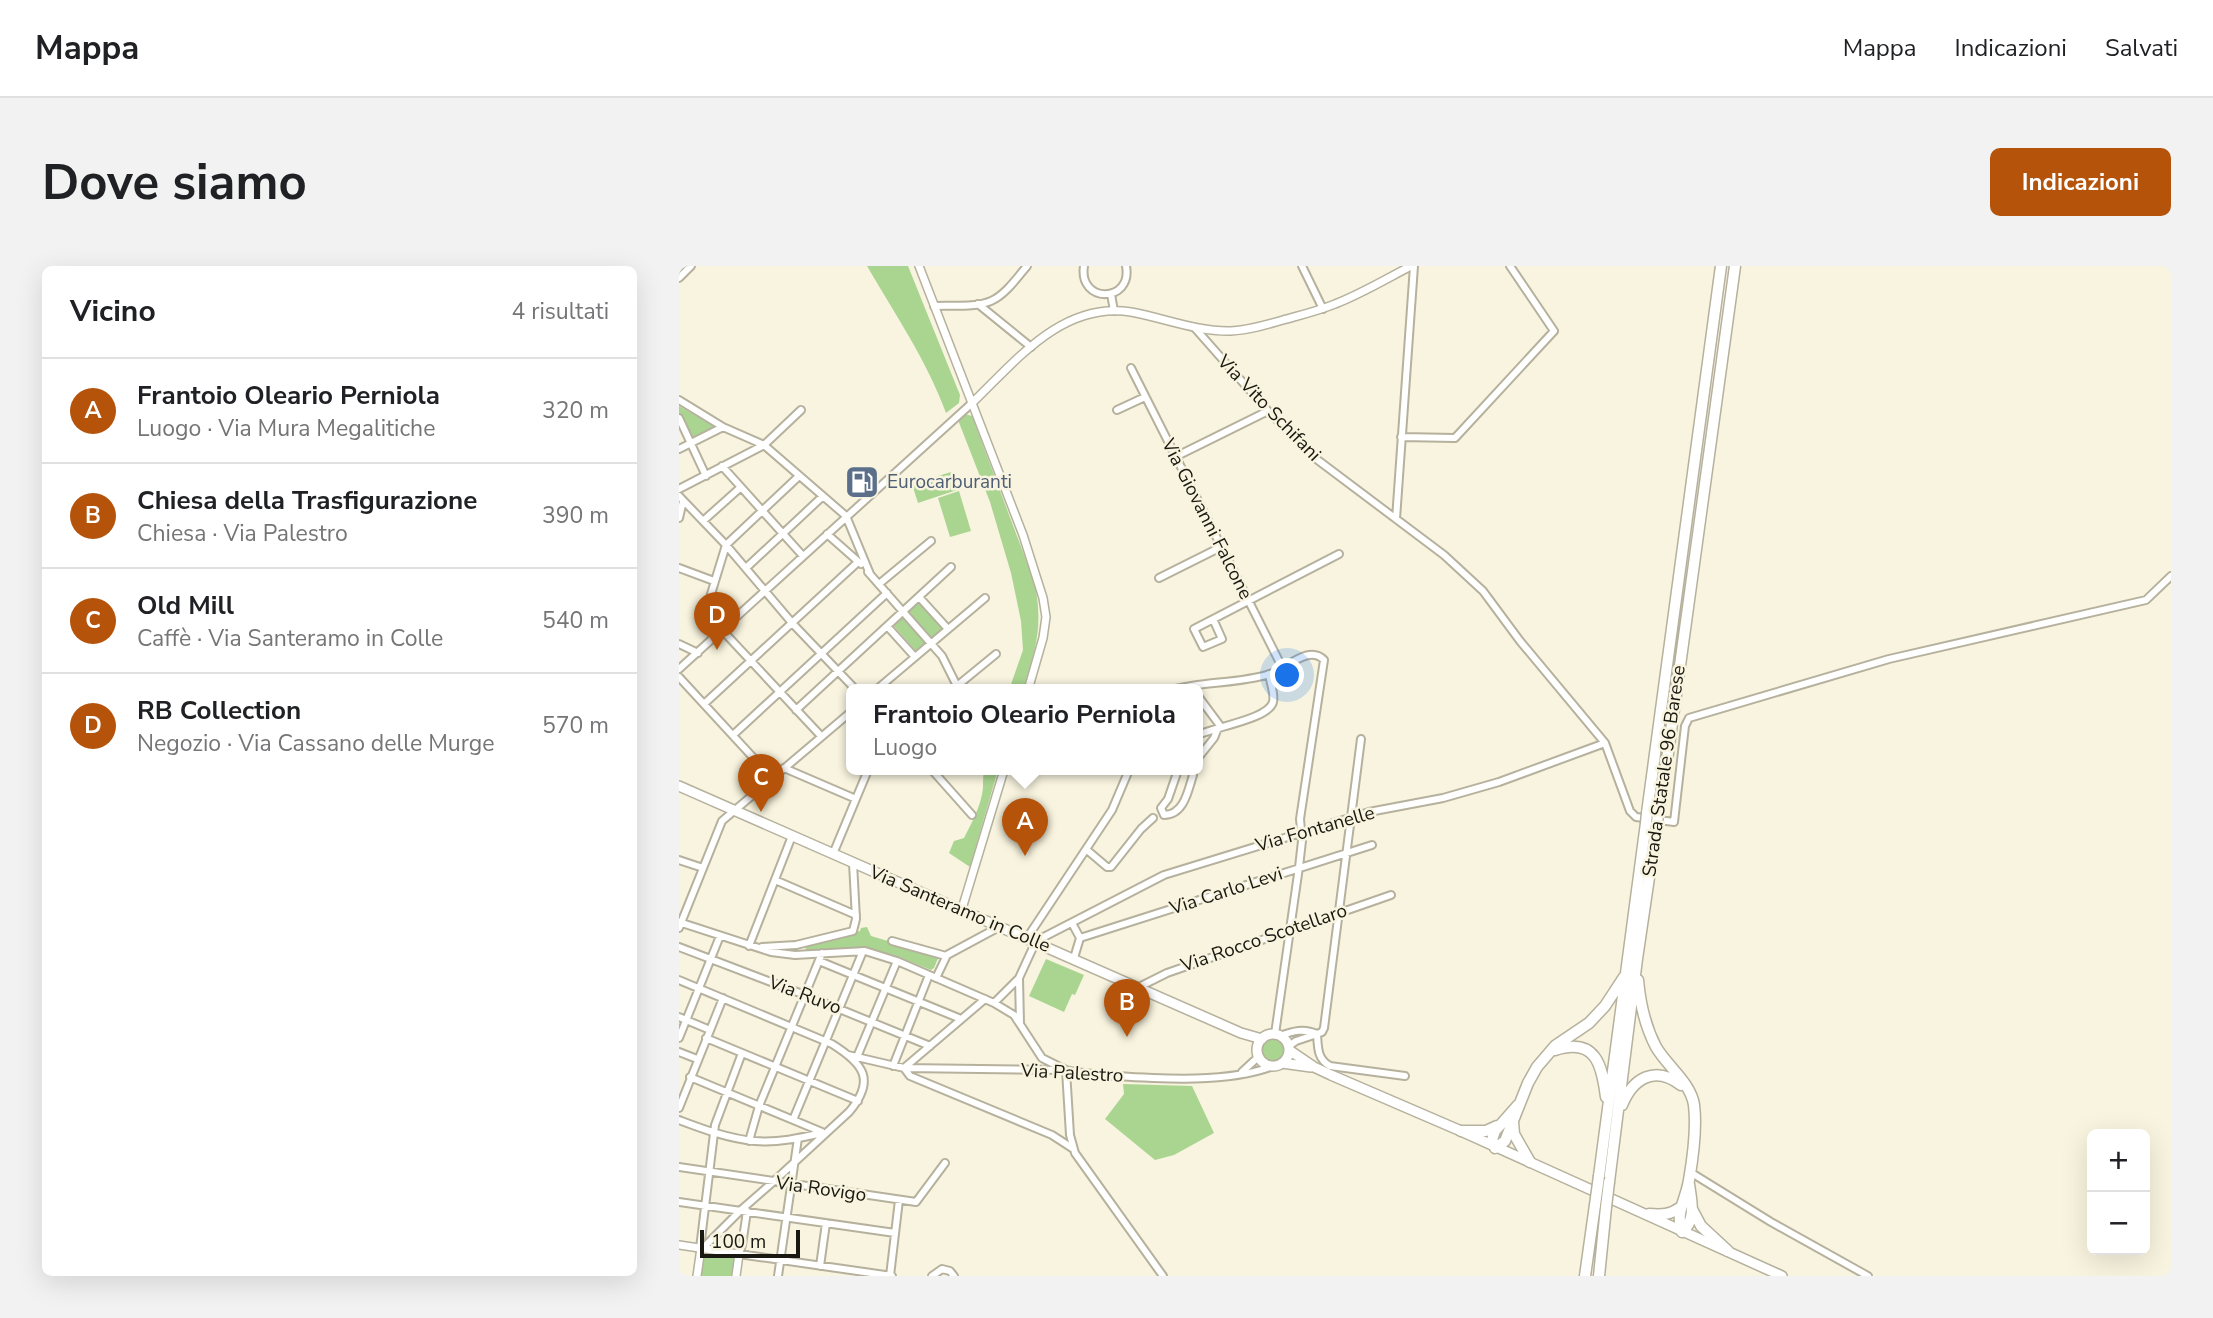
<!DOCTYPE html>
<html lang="it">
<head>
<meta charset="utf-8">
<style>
	:root { --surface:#fff; --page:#f2f2f2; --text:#202124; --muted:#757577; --line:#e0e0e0; --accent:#b45309 }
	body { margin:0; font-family:"Nunito Sans",sans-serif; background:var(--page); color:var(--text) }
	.controls { position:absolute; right:21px; bottom:21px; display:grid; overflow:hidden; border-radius:10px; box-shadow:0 7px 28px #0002 }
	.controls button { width:63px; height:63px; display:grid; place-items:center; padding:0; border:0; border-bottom:2px solid var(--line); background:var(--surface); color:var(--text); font:35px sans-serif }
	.scale { position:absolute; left:21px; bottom:18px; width:100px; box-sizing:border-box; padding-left:7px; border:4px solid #1a1911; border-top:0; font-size:19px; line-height:24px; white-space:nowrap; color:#1a1911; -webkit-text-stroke:5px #f8f4df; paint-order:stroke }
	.you { position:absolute; left:609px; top:410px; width:24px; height:24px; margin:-18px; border:5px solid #fff; border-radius:50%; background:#1a73e8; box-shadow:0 0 0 10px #1a73e833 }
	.badge { display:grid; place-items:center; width:46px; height:46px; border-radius:50%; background:var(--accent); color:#fff; font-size:23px; font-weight:700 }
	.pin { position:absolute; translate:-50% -58px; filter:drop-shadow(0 2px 4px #0008) }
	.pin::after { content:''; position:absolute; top:37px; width:24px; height:21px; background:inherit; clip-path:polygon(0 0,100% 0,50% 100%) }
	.popup { position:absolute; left:167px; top:418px; width:357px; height:91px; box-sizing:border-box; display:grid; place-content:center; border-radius:10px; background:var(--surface); filter:drop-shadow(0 2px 5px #0005); font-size:23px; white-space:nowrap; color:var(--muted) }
	.popup b { font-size:26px; color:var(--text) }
	.popup::after { content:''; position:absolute; left:50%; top:100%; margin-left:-14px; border:14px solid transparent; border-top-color:var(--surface) }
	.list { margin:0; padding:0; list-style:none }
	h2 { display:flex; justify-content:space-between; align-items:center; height:91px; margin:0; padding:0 28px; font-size:30px }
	h2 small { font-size:23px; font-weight:400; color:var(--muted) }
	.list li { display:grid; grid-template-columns:46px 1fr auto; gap:21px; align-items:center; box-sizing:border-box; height:105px; padding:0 28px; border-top:2px solid var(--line) }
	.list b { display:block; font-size:26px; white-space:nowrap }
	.list p { margin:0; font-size:23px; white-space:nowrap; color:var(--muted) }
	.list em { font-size:23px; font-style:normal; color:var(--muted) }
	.map { position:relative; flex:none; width:1492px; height:1010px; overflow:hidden; border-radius:10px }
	header { display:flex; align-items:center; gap:42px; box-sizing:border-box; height:98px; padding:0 35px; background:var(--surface); border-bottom:2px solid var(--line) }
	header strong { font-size:33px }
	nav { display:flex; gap:38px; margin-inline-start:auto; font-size:24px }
	.intro { display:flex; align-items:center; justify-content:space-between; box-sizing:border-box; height:168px; padding:0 42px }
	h1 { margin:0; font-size:49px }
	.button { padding:18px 32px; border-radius:10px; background:var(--accent); color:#fff; font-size:24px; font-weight:700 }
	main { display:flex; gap:42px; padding:0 42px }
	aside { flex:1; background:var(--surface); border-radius:10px; box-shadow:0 7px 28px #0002 }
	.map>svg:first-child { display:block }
</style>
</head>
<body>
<header>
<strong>Mappa</strong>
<nav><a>Mappa</a><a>Indicazioni</a><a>Salvati</a></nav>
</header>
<div class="intro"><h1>Dove siamo</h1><a class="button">Indicazioni</a></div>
<main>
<aside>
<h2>Vicino<small>4 risultati</small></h2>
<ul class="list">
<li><span class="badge">A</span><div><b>Frantoio Oleario Perniola</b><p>Luogo · Via Mura Megalitiche</p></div><em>320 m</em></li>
<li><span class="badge">B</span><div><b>Chiesa della Trasfigurazione</b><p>Chiesa · Via Palestro</p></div><em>390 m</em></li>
<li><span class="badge">C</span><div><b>Old Mill</b><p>Caffè · Via Santeramo in Colle</p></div><em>540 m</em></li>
<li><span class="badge">D</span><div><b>RB Collection</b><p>Negozio · Via Cassano delle Murge</p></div><em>570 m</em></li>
</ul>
</aside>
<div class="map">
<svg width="1492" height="1010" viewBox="0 0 1492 1010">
	<rect width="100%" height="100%" fill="#f8f4df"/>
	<path fill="#a9d591" d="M188,0H229L281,129L280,137L267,147C248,95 216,48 188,0Z
		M0,140L36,161L13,172L0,146Z
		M286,148L293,150L356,318C364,362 357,382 344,424H330L344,384L342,355L332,307L311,236L279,154Z
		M272,206L278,224L239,237L233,218Z
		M280,225L292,265L271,271L259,232Z
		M239,336L263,363L253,372L229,345Z
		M223,351L246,377L237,385L214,359Z
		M305,504H319L291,601L270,587L275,575L285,572C293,556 302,540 304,522C304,516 304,510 305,504Z
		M188,661L192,670L260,690L255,702L252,704L215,689L183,681L127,685L126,679L174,667L181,665L182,662Z
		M367,693L405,709L396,729L393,728L385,746L350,730Z
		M583 784a11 11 0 1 1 22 0a11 11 0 1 1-22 0Z
		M444,818L513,820L535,867L495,889L476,894L426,853L445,828Z
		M25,987L55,992L53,1010H22Z"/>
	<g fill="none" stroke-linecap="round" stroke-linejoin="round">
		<g stroke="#b5b19d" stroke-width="10">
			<path id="minor" d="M405,0C399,38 454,37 447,0
				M623,0L644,43
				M0,12L12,0
				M432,28L435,45
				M299,38L352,81
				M255,40C273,39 296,42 312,35C326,29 338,12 348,0
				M515,61L589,145L636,192L765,289L804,325L841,375L926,477L951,545L957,551L995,556L1006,460L1010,452L1210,393L1467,334L1492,310
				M452,102L604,403
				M0,134L44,161L85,179L167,250L191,308
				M438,144L466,131
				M0,152L27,210
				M722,171L776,172L875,65L831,0
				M0,183L44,161
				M496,191L589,145
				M43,200L124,290
				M0,223L85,179L122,144
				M0,230L47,279L114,358L177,424
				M0,252L4,235
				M717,253L735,0
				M24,255L62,221
				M148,268L182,298
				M0,302L35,315
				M67,302L144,230
				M189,306L263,390L278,420
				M480,312L542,281
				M200,318L252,275
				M240,331L269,363
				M534,353L543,373L524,381L515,363C564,338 612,313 660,288
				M49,359L29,338L47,279L120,210
				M208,360L236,391
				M43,364L142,470
				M0,378L19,387
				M0,403L292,138
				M0,411L93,512
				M197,424L306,332
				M273,424L317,388
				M493,424C525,415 559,418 591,408C607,403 630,378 645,394L621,553L623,575L620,601L596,768
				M519,430L542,461
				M25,438L179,296
				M117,444L272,301
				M54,469L208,327
				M519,469C535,461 590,453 594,436C596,428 591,416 590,408
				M682,473L645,762L643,766L638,768C639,781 638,793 651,800L726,810
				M519,492L535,472L539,462
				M105,502L177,533
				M253,504L293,549
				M499,504L489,533L482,542L485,549C505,549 509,525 514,509V504
				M408,584L428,601H432L462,563L474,552
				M154,588L189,504
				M0,594L24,602
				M96,614L177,649
				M0,656L92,686L116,689L186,685L218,695L315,737L335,749L363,792L387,804
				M393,657L401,672L395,692
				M0,662L43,555L173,445
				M348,672L433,544L450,504
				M401,672L693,579
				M213,675L267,690
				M70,680L113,570
				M0,681L126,729L251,780
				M83,681L117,679L174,665L177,653L174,597
				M140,695L282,753
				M257,712L268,689L320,661
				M0,714L153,778C185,798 197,814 170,846L94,916L62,944L24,982
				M460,721L488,707L712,629
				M315,737L340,712
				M0,751L31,764
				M341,757L340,712L357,675L485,609L690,546L764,532L820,516L926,477
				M601,770C614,765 625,762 638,768L617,775L610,780
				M0,772L41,670
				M27,772L179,835
				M0,786L18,793
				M169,789L225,802L387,804C403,808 420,808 436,810C483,813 551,817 594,800
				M178,791L218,695
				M214,800L250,709
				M225,802L231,810L373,869L393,882
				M225,802L306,733
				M387,804L391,869L396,887L484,1010
				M563,806L577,793L579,787
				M11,811L143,866
				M0,842L44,732
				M0,854C24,863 50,873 76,875C99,877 121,872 143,867
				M114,854L184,685
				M70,875L80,840L143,687
				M0,901L237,936L266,897
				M1011,906L1092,956L1189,1010
				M0,936L216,967
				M68,945L63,979L60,988L213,1010
				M21,982L36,859L63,787
				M141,1000L147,957
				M99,1010L119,872
				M211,1010L220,934
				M253,1010L263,1003L271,1005L275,1010"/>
		</g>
		<g stroke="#b5b19d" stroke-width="10">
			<path id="tertiary" d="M240,0L344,269L364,332L367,351L364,372L349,424
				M292,138C336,96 383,35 452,46C485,52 519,66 552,65C570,64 587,59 604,54C622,49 639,45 656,38C682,28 707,13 732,0
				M282,646L325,504
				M0,979L60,988L57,1010
				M18,1010L22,982"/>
		</g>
		<g stroke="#b5b19d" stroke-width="12">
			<path id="secondary" d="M0,520L562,767L583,773
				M578 784a16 16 0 1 1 32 0a16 16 0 1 1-32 0Z
				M610,784L635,801L652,809L782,865L1103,1010
				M603,797L632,801"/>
		</g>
		<g stroke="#b5b19d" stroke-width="13">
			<path id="trunk" d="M968,547L1042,0
				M979,548L988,494L1056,0
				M959,714C961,737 966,760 977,781C988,800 1012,817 1015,839C1018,863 1014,891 1010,914C1007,934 996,946 1003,966C1018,954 1012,934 1010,918
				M876,784C917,771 923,799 927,831
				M839,839L816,865L813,874L816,882L826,875L849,817L858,801L876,780L910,757L926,740L945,711
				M943,839C954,812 976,799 1002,819
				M834,856L835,868L851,896
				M782,865H807L818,860
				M920,910L967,557
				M930,916L958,693L978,557
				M1013,943L1022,960L1049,985
				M970,948C983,949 991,949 1002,941
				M906,1010L916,939
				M920,1010L927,941"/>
		</g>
		<use href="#minor" stroke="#fff" stroke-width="6"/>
		<use href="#tertiary" stroke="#fff" stroke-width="7"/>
		<use href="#secondary" stroke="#fff" stroke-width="9"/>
		<use href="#trunk" stroke="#fff" stroke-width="10"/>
		<g stroke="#b5b19d" stroke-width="13" stroke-linecap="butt">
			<path id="trunk-bridge" d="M967,557L968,547
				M978,557L979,548
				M916,939L920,910
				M927,941L930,916"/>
		</g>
		<use href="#trunk-bridge" stroke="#fff" stroke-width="10"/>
	</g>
	<defs>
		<g id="fuel-square" transform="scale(1.75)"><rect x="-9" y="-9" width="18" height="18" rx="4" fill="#5c6f8a" stroke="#f8f4df"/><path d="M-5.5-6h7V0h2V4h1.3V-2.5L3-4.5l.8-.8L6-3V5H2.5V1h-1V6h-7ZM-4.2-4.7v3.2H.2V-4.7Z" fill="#fff"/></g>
	</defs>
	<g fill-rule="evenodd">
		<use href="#fuel-square" x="183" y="216"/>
	</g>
	<g text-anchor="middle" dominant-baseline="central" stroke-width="5" stroke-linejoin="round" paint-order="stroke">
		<g font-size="19" fill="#1a1911" stroke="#f8f4df">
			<text transform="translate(590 142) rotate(46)">Via Vito Schifani</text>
			<text transform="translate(528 253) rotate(63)">Via Giovanni Falcone</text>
			<text transform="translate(985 505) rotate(-82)">Strada Statale 96 Barese</text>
			<text transform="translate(636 563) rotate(-16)">Via Fontanelle</text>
			<text transform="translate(547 625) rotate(-18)">Via Carlo Levi</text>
			<text transform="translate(281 643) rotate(23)">Via Santeramo in Colle</text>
			<text transform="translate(585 672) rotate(-19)">Via Rocco Scotellaro</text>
			<text transform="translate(126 729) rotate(21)">Via Ruvo</text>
			<text transform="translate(393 807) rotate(3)">Via Palestro</text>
			<text transform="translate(142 923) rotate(8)">Via Rovigo</text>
		</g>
		<g font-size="19" fill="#4e5e75" stroke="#f8f4df" text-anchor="start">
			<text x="208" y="216">Eurocarburanti</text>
		</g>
	</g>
</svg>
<div class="controls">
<button>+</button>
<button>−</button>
</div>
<div class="scale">100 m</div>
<div class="you"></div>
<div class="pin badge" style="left:346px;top:590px">A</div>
<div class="popup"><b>Frantoio Oleario Perniola</b>Luogo</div>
<div class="pin badge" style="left:448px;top:771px">B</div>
<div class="pin badge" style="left:82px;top:546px">C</div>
<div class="pin badge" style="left:38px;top:384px">D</div>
</div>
</main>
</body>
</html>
